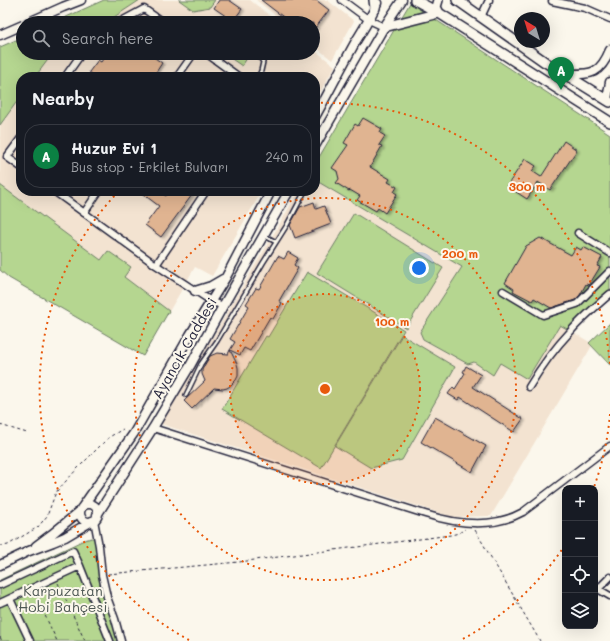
<!DOCTYPE html>
<html lang="en">
<head>
<meta charset="utf-8">
<style>
	:root { --surface:#171b24; --page:#242831; --text:#f1f3f6; --muted:#9ea1a6; --line:#363941; --accent:#0b8043 }
	body { margin:0; font-family:Mali,sans-serif; background:var(--page); color:var(--text) }
	.controls { position:absolute; right:12px; bottom:12px; display:grid; overflow:hidden; border-radius:8px; box-shadow:0 4px 16px #0002 }
	.controls button { width:36px; height:36px; display:grid; place-items:center; padding:0; border:0; border-bottom:1px solid var(--line); background:var(--surface); color:var(--text); font:20px sans-serif }
	.compass { position:absolute; left:514px; top:12px; width:36px; height:36px; border-radius:50%; background:var(--surface); box-shadow:0 4px 16px #0002; rotate:322deg }
	.you { position:absolute; left:419px; top:268px; width:14px; height:14px; margin:-10px; border:3px solid #fff; border-radius:50%; background:#1a73e8; box-shadow:0 0 0 6px #1a73e833 }
	.badge { display:grid; place-items:center; width:26px; height:26px; border-radius:50%; background:var(--accent); color:#fff; font-size:13px; font-weight:700 }
	.pin { position:absolute; translate:-50% -33px; filter:drop-shadow(0 1px 2px #0008) }
	.pin::after { content:''; position:absolute; top:21px; width:14px; height:12px; background:inherit; clip-path:polygon(0 0,100% 0,50% 100%) }
	.list { margin:0; padding:0; list-style:none }
	h2 { display:flex; justify-content:space-between; align-items:center; height:52px; margin:0; padding:0 16px; font-size:17px }
	h2 small { font-size:13px; font-weight:400; color:var(--muted) }
	.list li { display:grid; grid-template-columns:26px 1fr auto; gap:12px; align-items:center; box-sizing:border-box; height:64px; margin:0 8px 8px; padding:0 8px; border:1px solid var(--line); border-radius:16px }
	.list b { display:block; font-size:15px; white-space:nowrap }
	.list p { margin:0; font-size:13px; white-space:nowrap; color:var(--muted) }
	.list em { font-size:13px; font-style:normal; color:var(--muted) }
	.icon { flex:none; width:22px; height:22px; fill:none; stroke:currentColor; stroke-width:2; stroke-linecap:round; stroke-linejoin:round }
	.map { position:relative; flex:none; width:610px; height:641px; overflow:hidden }
	.search { position:absolute; background:var(--surface); box-shadow:0 4px 16px #0002; left:16px; top:16px; width:304px; height:44px; display:flex; align-items:center; gap:10px; box-sizing:border-box; padding:0 14px; border-radius:22px; color:var(--muted); font-size:15px }
	.panel { position:absolute; background:var(--surface); box-shadow:0 4px 16px #0002; left:16px; top:72px; width:304px; height:124px; border-radius:16px }
	.map>svg:first-child { display:block }
</style>
</head>
<body>
<div class="map">
<svg width="610" height="641" viewBox="0 0 610 641">
	<defs>
		<filter id="shadow"><feDropShadow dx="2.5" dy="1.5" stdDeviation="1" flood-color="#0004"/></filter>
	</defs>
	<rect width="100%" height="100%" fill="#fbf7ec"/>
	<filter id="ink" filterUnits="userSpaceOnUse"><feTurbulence type="fractalNoise" baseFrequency=".025" numOctaves="2"/><feDisplacementMap in="SourceGraphic" scale="8" xChannelSelector="R" yChannelSelector="G"/><feConvolveMatrix kernelMatrix="1 2 1 2 8 2 1 2 1" color-interpolation-filters="sRGB"/></filter>
	<g filter="url(#ink)">
		<path fill="#f3e3d1" d="M104,0H250L279,23H53Z
			M256,0H327L354,21L332,60L313,45V23H285Z
			M23,37V53H313V49L335,66L315,101V77H21V191H262L212,276L195,267L143,356L9,278L0,270V47Z
			M315,180L593,344L491,516L452,517L161,424L299,191H315Z"/>
		<path fill="#b5d690" stroke="#6c7c66" d="M104,0H140L105,23H82L77,19L75,23H53Z
			M179,0H215L210,7L193,10Z
			M410,3L610,134V289L567,329L560,325L527,379L500,363L493,375L474,362L468,364L423,339L420,332L462,267L315,180V164Z
			M23,37V53H53L35,77H21V96L0,125V47Z
			M223,53H246L249,55L242,66Z
			M0,185L101,260L108,251L131,267L124,277L169,311L143,356L9,278L0,270Z
			M354,213L443,268L406,328L317,273Z
			M307,272L404,330L321,468L222,409L266,336L268,337Z
			M610,323V365L589,343Z
			M402,335L455,367L402,460L371,468L335,446Z
			M92,538L96,539L99,573L124,641H0V580L84,540Z"/>
		<path fill="#e0b491" stroke="#22223b" filter="url(#shadow)" d="M219,0H229L242,9L233,21L214,8Z
			M261,0H316L329,10L313,31V23H291Z
			M107,53H148L162,63L153,77H90L92,74L89,72L98,60L101,62Z
			M363,118L382,129L380,133L385,136L379,145L382,146L370,167L390,179L388,182L397,187L394,192L397,194L385,213L378,208L376,211L357,200L360,196L350,190L349,191L336,183L339,179L337,171L332,168L348,145L344,143L355,124L358,126Z
			M564,141L577,150L550,190L538,182L527,199L507,186L525,159L536,166L532,171L541,177Z
			M139,191H159L166,196L169,191H195L161,237L145,225L159,206Z
			M314,202L316,209L324,206L331,224L295,238L290,225L300,207Z
			M540,238L571,255L576,247L581,250L583,247L602,257L597,266L600,267L589,285L586,284L580,295L575,300L551,308L534,298L532,301L513,291L514,289L505,283L526,246Z
			M288,252L298,258L294,265L298,268L279,301L282,303L273,319L270,317L250,351L244,348L240,355L230,350L235,342L230,339L249,306L246,304L256,288L259,289L278,256L284,259Z
			M230,350L237,364L238,368V376L236,380L230,386L227,388L223,389L214,388L192,409L184,401L205,381L202,374V370L204,366L210,356L217,353L228,354Z
			M466,366L481,375L473,387L523,419L514,432L460,397L458,400L448,394L453,387L455,389L465,373L463,372Z
			M435,417L486,446L472,472L421,442Z"/>
		<g fill="none" stroke-linecap="round" stroke-linejoin="round">
			<g stroke="#22223b" stroke-width="6">
				<path id="lane" d="M207,23L211,22L214,23
					M257,53L263,62L261,71L258,77
					M265,236L276,242
					M186,395L201,364L217,341L263,263L287,225L305,191"/>
			</g>
			<g stroke="#22223b" stroke-width="9">
				<path id="street" d="M342,0L369,20L384,27
					M552,1L585,8L610,19
					M481,17L489,0
					M118,23L144,9L164,23
					M206,53L239,77
					M65,77L82,53
					M177,77L194,53
					M21,138L7,157L21,167
					M54,191L156,265L211,301L223,306
					M84,213L99,191
					M578,233L610,253
					M156,265L206,191
					M503,291L543,315L577,304L610,271
					M529,387C541,367 554,349 570,332C582,318 596,306 610,294
					M153,428L425,514C456,524 493,529 523,512L610,446
					M94,520L99,546L102,575L107,597L115,619L121,641
					M610,577L598,589L610,596
					M0,585L73,551L80,566L110,641
					M10,599L30,641
					M0,603L80,566"/>
			</g>
			<g stroke="#22223b" stroke-width="11">
				<path id="secondary" d="M27,23L63,7L81,0
					M0,35L23,25
					M564,74C589,74 599,77 610,50
					M607,100L610,82
					M315,117C329,92 342,66 356,41C364,28 372,16 377,3
					M315,146L384,27L402,0
					M195,291L211,286L223,279
					M80 513a9 9 0 1 1 18 0a9 9 0 1 1-18 0Z
					M83,506L134,433L190,335L226,277L271,191
					M97,515L153,428L190,366L223,306L289,191
					M36,546L52,534L80,511
					M0,565L29,551L53,542L65,537L92,521"/>
			</g>
			<g stroke="#22223b" stroke-width="12">
				<path id="primary" d="M374,0L375,8
					M415,0L439,13L610,122
					M457,0L545,62L581,84L610,102
					M384,27L439,13L436,7L438,0"/>
			</g>
			<path stroke="#22223b" stroke-width="1" stroke-dasharray="3 3" stroke-linecap="butt" d="M0,425L27,433
				M475,530L540,641
				M0,545L3,546L8,545L38,527L47,516L56,492L77,469L105,441L111,436L123,429
				M108,574L239,562L412,540L451,535L459,533L465,529
				M58,583L85,641
				M35,594L57,641
				M0,637L2,641"/>
			<use href="#lane" stroke="#fbf7ec" stroke-width="3"/>
			<use href="#street" stroke="#fbf7ec" stroke-width="6"/>
			<use href="#secondary" stroke="#fbf7ec" stroke-width="8"/>
			<use href="#primary" stroke="#fbf7ec" stroke-width="9"/>
		</g>
	</g>
	<circle cx="325" cy="389" r="95" fill="#e8590c" fill-opacity=".12"/>
	<g fill="none" stroke="#e8590c" stroke-width="2" stroke-dasharray="2 4">
		<circle cx="325" cy="389" r="95"/>
		<circle cx="325" cy="389" r="191"/>
		<path d="M610 414A286 286 0 0 1 594 487M565 545A286 286 0 0 1 461 640M189 640A286 286 0 0 1 118 192M315 103A286 286 0 0 1 610 364"/>
	</g>
	<g text-anchor="middle" dominant-baseline="central" stroke-width="4" stroke-linejoin="round" paint-order="stroke">
		<g font-size="14" fill="#22223b" stroke="#fbf7ec">
			<text transform="translate(184 348) rotate(-60)">Ayancık Caddesi</text>
		</g>
		<g font-size="14" fill="#4e5854" stroke="#fbf7ec">
			<text x="63" y="590">Karpuzatan<tspan x="63" dy="16">Hobi Bahçesi</tspan></text>
		</g>
	</g>
	<circle cx="325" cy="389" r="6" fill="#e8590c" stroke="#fbf7ec" stroke-width="2"/>
	<g font-size="12" text-anchor="middle" font-weight="bold" fill="#e8590c" stroke="#fbf7ec" stroke-width="4" stroke-linejoin="round" paint-order="stroke">
		<text x="527" y="191">300 m</text>
		<text x="460" y="258">200 m</text>
		<text x="392" y="326">100 m</text>
	</g>
</svg>
<div class="controls">
<button>+</button>
<button>−</button>
<button><svg class="icon" aria-label="locate" viewBox="0 0 24 24"><circle cx="12" cy="12" r="6"/><path d="M12 2v4M12 18v4M2 12h4M18 12h4"/></svg></button>
<button><svg class="icon" aria-label="layers" viewBox="0 0 24 24"><path d="M12 4l9 5-9 5-9-5zM3 14l9 5 9-5"/></svg></button>
</div>
<svg class="compass" viewBox="-18 -18 36 36"><path d="M0-13l5 13h-10z" fill="#e53935"/><path d="M0 13l5-13h-10z" fill="#9ea1a6"/></svg>
<div class="you"></div>
<div class="pin badge" style="left:561px;top:90px">A</div>
<div class="search"><svg class="icon" aria-label="search" viewBox="0 0 24 24"><circle cx="10" cy="10" r="6"/><path d="M15 15l6 6"/></svg>Search here</div>
<section class="panel">
<h2>Nearby<small></small></h2>
<ul class="list">
<li><span class="badge">A</span><div><b>Huzur Evi 1</b><p>Bus stop · Erkilet Bulvarı</p></div><em>240 m</em></li>
</ul>
</section>
</div>
</body>
</html>
